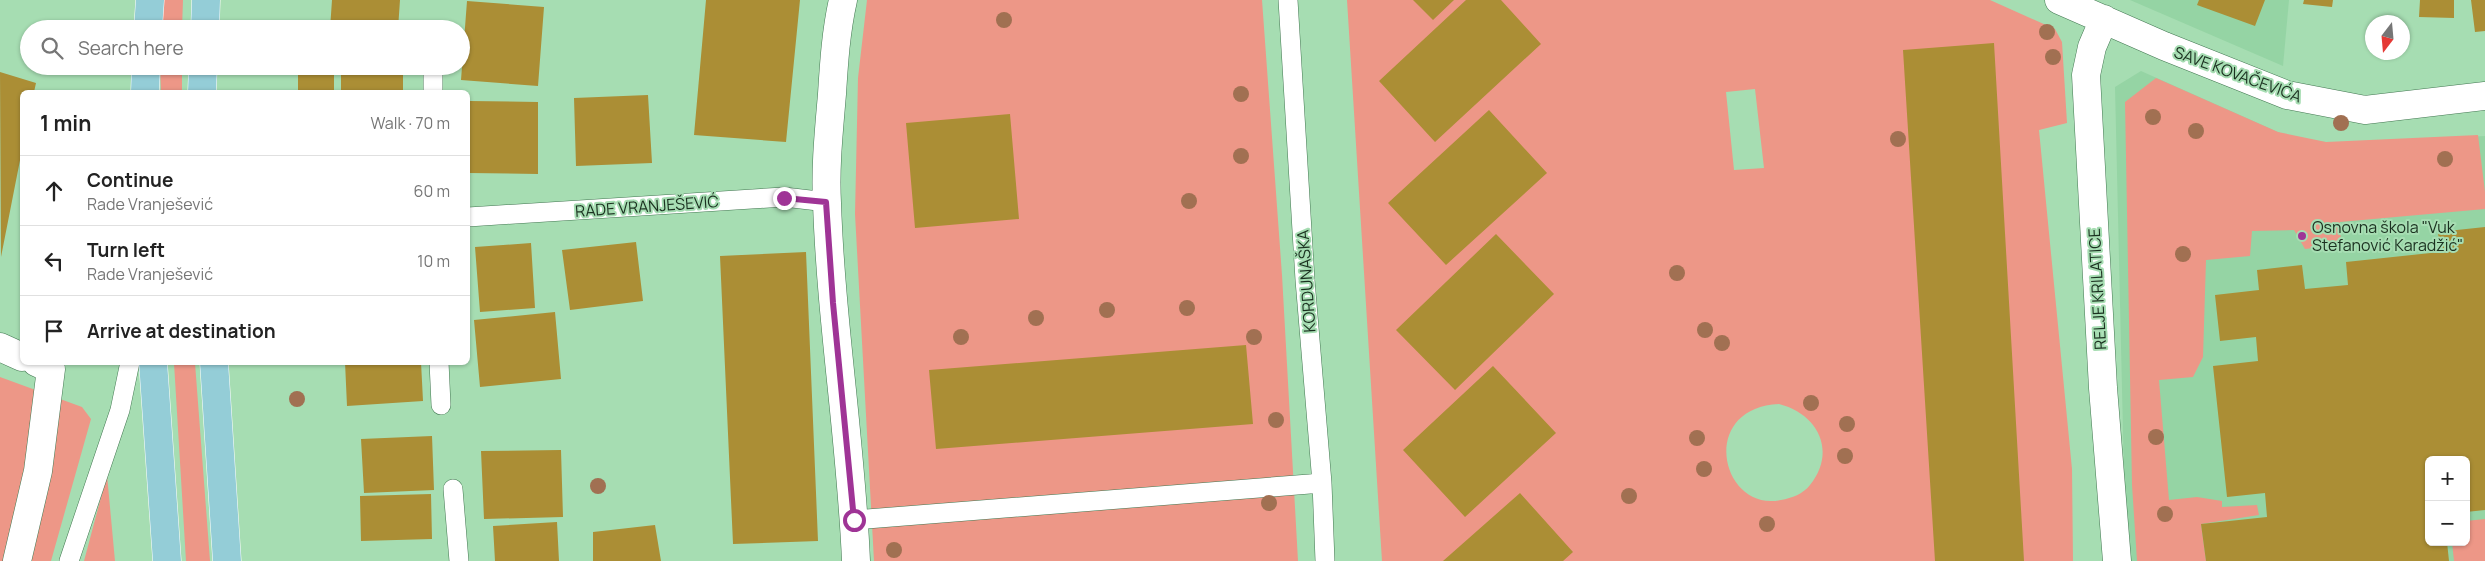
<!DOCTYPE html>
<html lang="en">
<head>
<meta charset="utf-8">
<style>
	:root { --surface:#fff; --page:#f2f2f2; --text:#222; --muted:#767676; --line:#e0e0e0 }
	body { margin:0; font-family:Manrope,sans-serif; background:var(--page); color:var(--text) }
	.controls { position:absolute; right:15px; bottom:15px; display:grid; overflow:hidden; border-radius:8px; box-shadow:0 1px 4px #0004 }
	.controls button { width:45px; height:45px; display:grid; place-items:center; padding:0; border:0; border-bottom:1px solid var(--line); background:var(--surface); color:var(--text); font:25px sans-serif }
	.compass { position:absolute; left:2365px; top:15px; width:45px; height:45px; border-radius:50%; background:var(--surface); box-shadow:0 1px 4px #0004; rotate:196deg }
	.stop { position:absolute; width:15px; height:15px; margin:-11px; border:4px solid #9f3496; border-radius:50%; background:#fff }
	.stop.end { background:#9f3496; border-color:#fff; box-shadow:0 1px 5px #0008 }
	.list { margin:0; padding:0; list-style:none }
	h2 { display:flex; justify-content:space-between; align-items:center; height:65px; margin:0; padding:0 20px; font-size:21px }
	h2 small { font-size:16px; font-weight:400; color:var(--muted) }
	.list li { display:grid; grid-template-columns:32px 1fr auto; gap:15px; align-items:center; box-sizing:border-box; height:70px; padding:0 20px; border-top:1px solid var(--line) }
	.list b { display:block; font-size:19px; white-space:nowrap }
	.list p { margin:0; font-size:16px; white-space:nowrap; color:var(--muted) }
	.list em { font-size:16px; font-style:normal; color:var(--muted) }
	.icon { flex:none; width:28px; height:28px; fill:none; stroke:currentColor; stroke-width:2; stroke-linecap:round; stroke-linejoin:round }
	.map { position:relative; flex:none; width:2485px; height:561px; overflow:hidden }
	.search { position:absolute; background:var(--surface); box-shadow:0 1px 4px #0004; left:20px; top:20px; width:450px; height:55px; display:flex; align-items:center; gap:12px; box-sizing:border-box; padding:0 18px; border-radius:28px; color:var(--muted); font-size:19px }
	.panel { position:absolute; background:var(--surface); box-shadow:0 1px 4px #0004; left:20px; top:90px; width:450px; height:275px; border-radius:8px }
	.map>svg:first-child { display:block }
</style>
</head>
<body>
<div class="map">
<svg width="2485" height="561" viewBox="0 0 2485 561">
	<rect width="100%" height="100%" fill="#a6ddb2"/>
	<path fill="#95d4a4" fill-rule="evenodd" d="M2130,0H2289L2283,66Z
		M2141,71L2289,137L2326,142H2360L2485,136V561H2126L2115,87ZM2429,460H2466V542H2429Z"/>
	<path fill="#ed9787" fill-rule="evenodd" d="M163,0H183L182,29H162Z
		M867,0H1262L1282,275L1298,561H874L855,214L858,78Z
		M1347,0H1990L2055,29L2062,42L2067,123L2039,130L2072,469L2073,561H1382ZM1755,89L1764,168L1734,170L1726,92ZM1779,404C1818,414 1837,451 1810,485C1803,494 1792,498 1781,500C1721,513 1697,408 1779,404Z
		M160,66H182V92H161Z
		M2156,78L2278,132L2326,142L2478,135L2485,192V209L2340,222L2341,245L2305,249L2294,230L2252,231L2250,256L2206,260L2203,357L2193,377L2159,380L2169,500L2197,497L2222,501V507L2257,505L2259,515L2201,524L2206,561H2137L2132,485L2125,102Z
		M174,363H195L210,561H186Z
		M0,377L82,407L91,419L51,561H0Z
		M107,475L115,561H84Z
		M2485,519V561H2454L2452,542H2466V521Z"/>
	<path fill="#ab8e35" d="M332,0H400L398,29H330Z
		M706,0H800L786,142L694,135Z
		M1413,0H1454L1433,20Z
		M1466,0H1501L1541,44L1435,142L1379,81Z
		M2199,0H2265L2255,26L2197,5Z
		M2304,0H2333L2332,7L2303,4Z
		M2420,0H2454V18L2419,17Z
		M2471,0H2485V31L2475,32Z
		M467,1L544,7L538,86L461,80Z
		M1994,43L2024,561H1935L1903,50Z
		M298,66H334V92H298Z
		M341,66H403V92H341Z
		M0,72L36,83L34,92H22V150L1,257Z
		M648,95L652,163L576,166L574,98Z
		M469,101L538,102V174L469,173Z
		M1489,110L1547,173L1446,265L1388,203Z
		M1010,114L1019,219L915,228L906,123Z
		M2485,227V510L2466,512V460H2429V542H2447L2449,561H2206L2201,524L2267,517L2265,493L2227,497L2213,366L2258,361L2256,337L2220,341L2215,295L2259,290L2257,270L2302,265L2305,289L2348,285L2346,262L2440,252L2438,232Z
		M1496,234L1554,294L1455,390L1396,330Z
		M636,242L643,301L570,310L562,250Z
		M531,243L535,308L480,312L475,247Z
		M806,252L818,541L733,544L720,256Z
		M555,312L561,379L480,387L474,320Z
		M1246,345L1253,424L936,449L929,370Z
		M345,362H421L423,401L347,406Z
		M1493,366L1556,433L1465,517L1403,450Z
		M432,436L434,490L364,493L361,439Z
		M561,450L563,517L484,519L481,451Z
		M1520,493L1573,552L1563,561H1443Z
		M431,494L432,539L361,541L360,496Z
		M557,522L559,561H495L493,526Z
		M655,525L661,561H593V532Z"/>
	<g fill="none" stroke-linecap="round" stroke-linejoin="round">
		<g stroke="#427751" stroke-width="20">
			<path id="service" d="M1288,0L1305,280L1322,483L1325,561
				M433,66V92
				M468,217L784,197L827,202
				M439,362L441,405
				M453,489L459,561
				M854,520L1322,483
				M69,561L120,410L130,362"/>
		</g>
		<g stroke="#427751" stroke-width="29">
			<path id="minor" d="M843,0C836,31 834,62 832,94C829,130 825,167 827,203C831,323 851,441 856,561
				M2059,0L2164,46L2287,95L2365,110L2485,96
				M2104,19L2092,47L2086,75L2103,388L2117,561
				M0,347L22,357
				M17,561L38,471L51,369L36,362"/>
		</g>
		<g stroke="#fff" stroke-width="29">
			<path id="primary" d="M148,29L150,0
				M205,29L206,0
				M145,92L146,66
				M202,92L203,66
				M153,362L167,561
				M214,362L227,561"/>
		</g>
		<use href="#service" stroke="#fff" stroke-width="19"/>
		<use href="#minor" stroke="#fff" stroke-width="28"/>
		<use href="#primary" stroke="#94cdd7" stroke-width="28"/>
	</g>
	<g fill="#a17052">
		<circle cx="1004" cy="20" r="8"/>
		<circle cx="2047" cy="32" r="8"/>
		<circle cx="2053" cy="57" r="8"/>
		<circle cx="1241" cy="94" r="8"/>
		<circle cx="2153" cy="117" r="8"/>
		<circle cx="2341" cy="123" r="8"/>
		<circle cx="2196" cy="131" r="8"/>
		<circle cx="1898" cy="139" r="8"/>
		<circle cx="1241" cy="156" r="8"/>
		<circle cx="2445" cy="159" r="8"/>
		<circle cx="1189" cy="201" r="8"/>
		<circle cx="2183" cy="254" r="8"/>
		<circle cx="1677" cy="273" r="8"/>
		<circle cx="1187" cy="308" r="8"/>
		<circle cx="1107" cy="310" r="8"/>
		<circle cx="1036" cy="318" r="8"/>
		<circle cx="1705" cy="330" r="8"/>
		<circle cx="961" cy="337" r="8"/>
		<circle cx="1254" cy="337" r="8"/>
		<circle cx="1722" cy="343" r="8"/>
		<circle cx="297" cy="399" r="8"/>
		<circle cx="1811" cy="403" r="8"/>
		<circle cx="1276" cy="420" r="8"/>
		<circle cx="1847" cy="424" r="8"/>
		<circle cx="2156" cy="437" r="8"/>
		<circle cx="1697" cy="438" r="8"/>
		<circle cx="1845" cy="456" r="8"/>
		<circle cx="1704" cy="469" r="8"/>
		<circle cx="598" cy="486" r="8"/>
		<circle cx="1629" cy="496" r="8"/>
		<circle cx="1269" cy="503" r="8"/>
		<circle cx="2165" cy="514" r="8"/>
		<circle cx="1767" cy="524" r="8"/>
		<circle cx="894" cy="550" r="8"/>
	</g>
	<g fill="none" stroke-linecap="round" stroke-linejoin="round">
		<path stroke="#9f3496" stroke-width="6" d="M784,198L826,202L833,303L854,520"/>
	</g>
	<circle fill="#9f3496" stroke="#a6ddb2" stroke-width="2" cx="2302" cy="236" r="5"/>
	<g text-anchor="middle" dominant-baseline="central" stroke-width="4" stroke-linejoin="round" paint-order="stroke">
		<g font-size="16" fill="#1b3120" stroke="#a6ddb2">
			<text transform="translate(2238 74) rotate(20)">SAVE KOVAČEVIĆA</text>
			<text transform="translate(647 206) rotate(-4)">RADE VRANJEŠEVIĆ</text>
			<text transform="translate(1306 281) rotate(-94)">KORDUNAŠKA</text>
			<text transform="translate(2097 289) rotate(-93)">RELJE KRILATICE</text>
		</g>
		<g font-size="16" fill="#1b3120" stroke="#a6ddb2" text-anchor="start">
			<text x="2312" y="227">Osnovna škola "Vuk<tspan x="2312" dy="18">Stefanović Karadžić"</tspan></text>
		</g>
	</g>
</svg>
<div class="controls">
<button>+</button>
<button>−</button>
</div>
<svg class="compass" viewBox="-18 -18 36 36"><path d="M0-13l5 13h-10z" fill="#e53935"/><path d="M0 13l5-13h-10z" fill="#767676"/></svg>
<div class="stop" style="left:854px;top:520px"></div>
<div class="stop end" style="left:784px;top:198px"></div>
<div class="search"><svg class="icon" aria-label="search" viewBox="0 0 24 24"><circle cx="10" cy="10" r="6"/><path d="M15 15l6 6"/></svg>Search here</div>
<section class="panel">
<h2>1 min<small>Walk · 70 m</small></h2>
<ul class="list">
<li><svg class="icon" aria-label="ahead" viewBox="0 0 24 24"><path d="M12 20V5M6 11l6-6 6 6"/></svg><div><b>Continue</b><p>Rade Vranješević</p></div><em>60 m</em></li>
<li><svg class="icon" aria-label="left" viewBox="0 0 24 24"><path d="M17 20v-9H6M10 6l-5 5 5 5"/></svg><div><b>Turn left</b><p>Rade Vranješević</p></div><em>10 m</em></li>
<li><svg class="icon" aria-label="arrive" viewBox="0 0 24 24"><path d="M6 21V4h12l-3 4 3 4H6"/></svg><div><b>Arrive at destination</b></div></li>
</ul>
</section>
</div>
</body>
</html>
